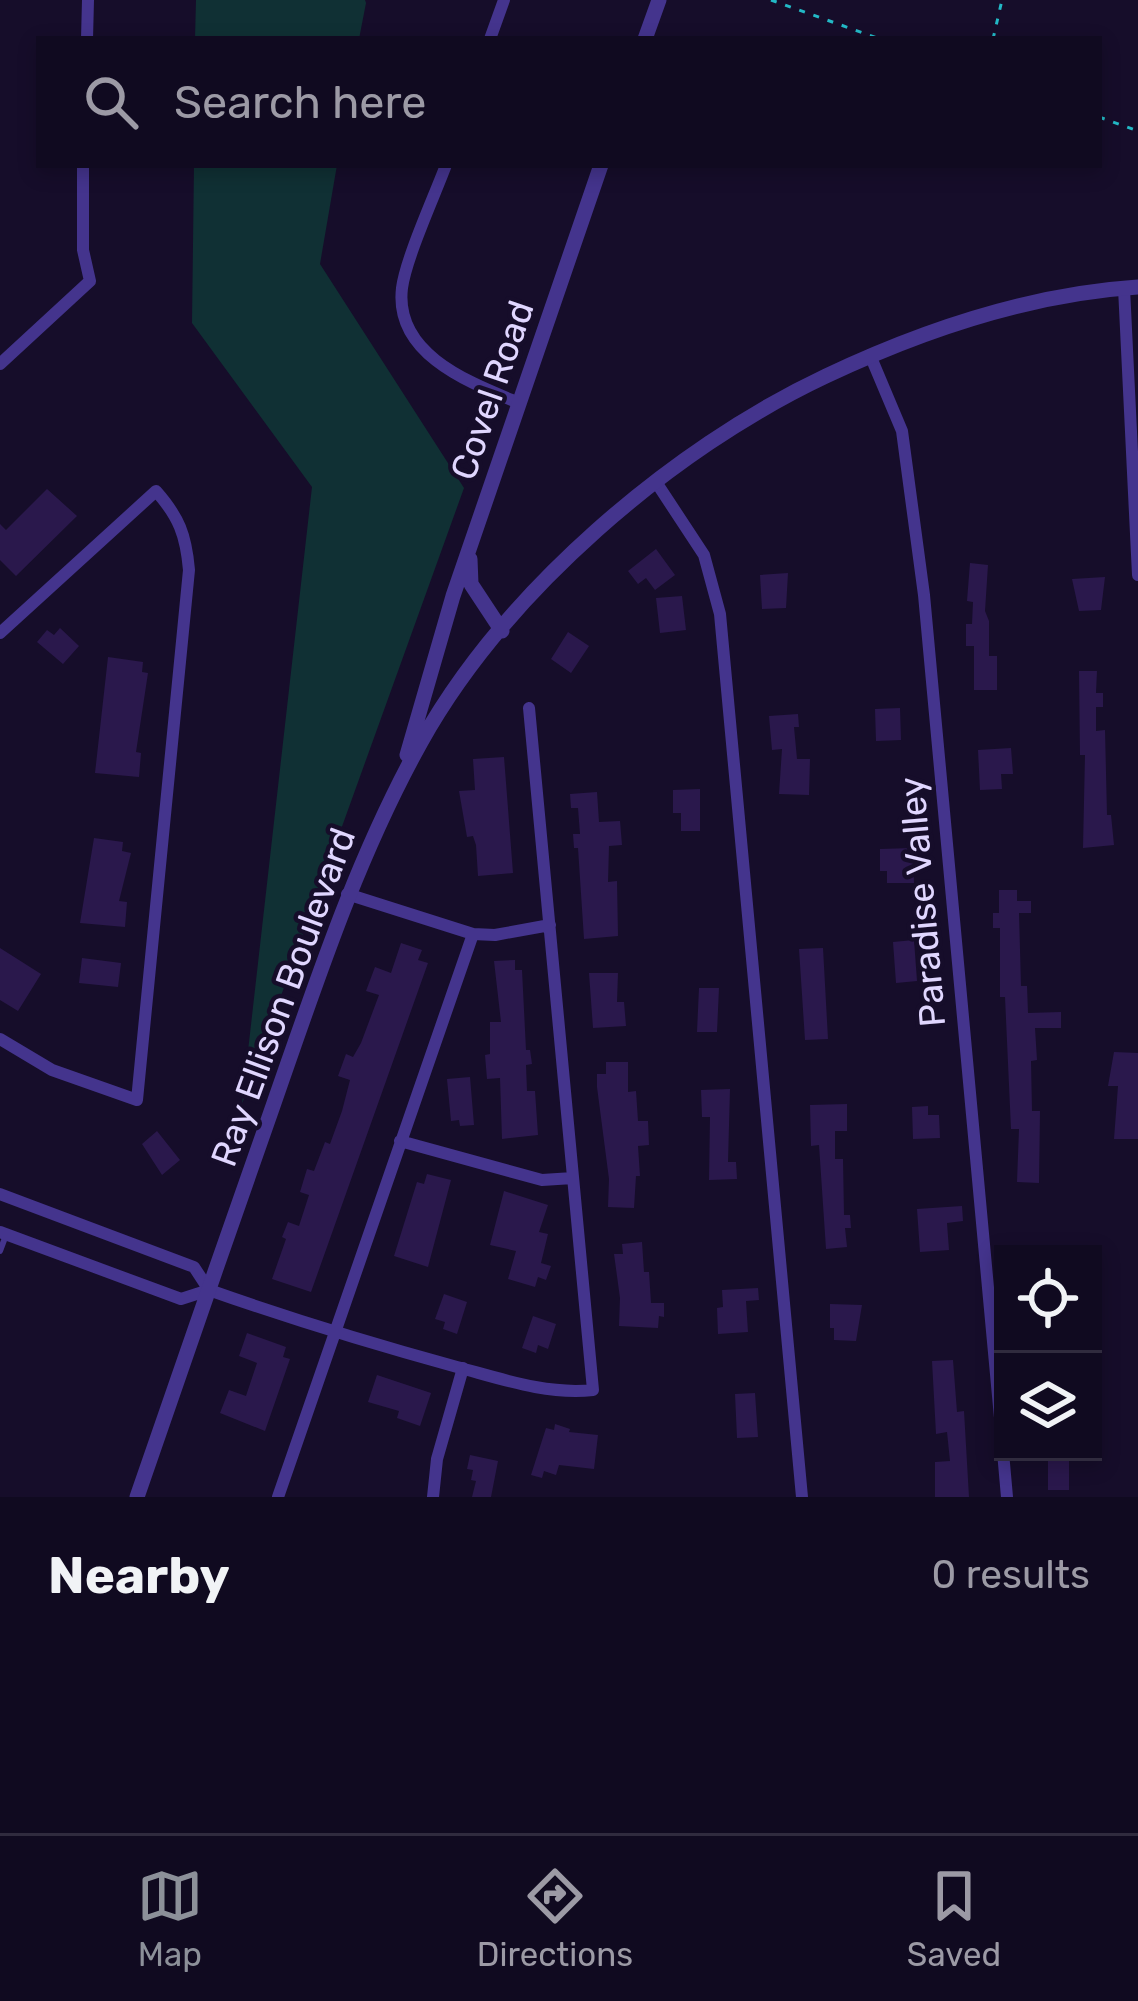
<!DOCTYPE html>
<html lang="en">
<head>
<meta charset="utf-8">
<style>
	:root { --surface:#100a20; --page:#1e182d; --text:#f1f3f6; --muted:#9c9aa5; --line:#302b3e; --accent:#8c9099 }
	body { margin:0; font-family:Rubik,sans-serif; background:var(--page); color:var(--text) }
	.controls { position:absolute; right:36px; bottom:36px; display:grid; overflow:hidden; border-radius:0px; box-shadow:0 6px 18px #0003 }
	.controls button { width:108px; height:108px; display:grid; place-items:center; padding:0; border:0; border-bottom:3px solid var(--line); background:var(--surface); color:var(--text); font:60px sans-serif }
	.list { margin:0; padding:0; list-style:none }
	h2 { display:flex; justify-content:space-between; align-items:center; height:156px; margin:0; padding:0 48px; font-size:51px }
	h2 small { font-size:39px; font-weight:400; color:var(--muted) }
	.icon { flex:none; width:66px; height:66px; fill:none; stroke:currentColor; stroke-width:2; stroke-linecap:round; stroke-linejoin:round }
	.map { position:relative; flex:none; width:1138px; height:1497px; overflow:hidden }
	.search { position:absolute; background:var(--surface); box-shadow:0 6px 18px #0003; left:36px; right:36px; top:36px; height:132px; display:flex; align-items:center; gap:30px; box-sizing:border-box; padding:0 42px; border-radius:0px; color:var(--muted); font-size:45px }
	.sheet { height:336px; background:var(--surface) }
	nav { display:flex; justify-content:space-around; align-items:center; box-sizing:border-box; height:168px; border-top:3px solid var(--line); background:var(--surface); font-size:33px; color:var(--muted) }
	nav a { display:grid; justify-items:center; gap:6px }
	nav .on { color:var(--accent) }
	.map>svg:first-child { display:block }
</style>
</head>
<body>
<div class="map">
<svg width="1138" height="1497" viewBox="0 0 1138 1497">
	<rect width="100%" height="100%" fill="#160d2a"/>
	<path fill="#103034" d="M196,0H365L366,3L359,39H195Z
		M194,165H337L320,264L464,488L242,1104L312,487L192,323Z"/>
	<path fill="#2a184c" d="M47,489L77,516L16,576L0,560V524L6,530Z
		M656,549L675,575L655,590L646,578L638,584L628,571Z
		M970,563L988,565L985,611L989,621V656H997V690H974V646H966V624H972L973,602L967,601Z
		M788,573L786,608L762,609L760,575Z
		M1105,577L1101,610L1079,611L1072,579Z
		M682,596L686,630L660,633L656,598Z
		M60,628L79,646L63,664L37,642L47,630L54,635Z
		M568,632L589,646L571,673L551,659Z
		M108,657L143,662L142,672L148,673L136,752L141,753L139,777L95,773Z
		M1079,671H1097L1096,693H1103V707H1096V731L1105,730L1107,815H1111L1114,845L1083,848L1085,755H1080Z
		M900,708L901,740L876,741L875,709Z
		M798,714L799,727H794L797,759H810L809,795L779,794L782,749L772,750L769,716Z
		M1011,748L1013,774H1001L1002,789L980,790L978,750Z
		M504,757L513,873L478,876L476,845L473,836L467,837L459,791L475,790L473,759Z
		M700,789V831H681V813H673V790Z
		M597,792L599,822L620,821L622,845L609,846L608,882L617,881L618,936L584,939L578,848H574L573,834H580L578,808H571L570,794Z
		M94,838L123,842L122,851L131,853L119,901L127,902L125,927L80,923Z
		M913,848L914,883H887V871H880V849Z
		M999,890H1017V901H1031V913H1019L1021,986H1027L1028,1013L1061,1012V1028H1035L1037,1060L1031,1061L1032,1111H1040L1039,1183L1017,1182L1019,1129H1011L1005,997H1000V928H993V913H999Z
		M914,940L917,981L896,983L893,942Z
		M401,943L422,950L418,960L428,963L311,1292L272,1279L286,1239L282,1237L288,1222L299,1226L309,1195L300,1192L307,1169L314,1171L325,1142L330,1144L342,1111L350,1080L338,1076L346,1054L353,1057L361,1043L379,995L366,991L375,967L391,973Z
		M0,948L41,974L18,1011L0,1000Z
		M823,948L828,1039L805,1040L799,949Z
		M82,958L121,963L118,987L79,983Z
		M515,960V970H522L526,1050H530L532,1064L526,1065L527,1091H535L538,1135L502,1139L500,1078L487,1079L485,1055L490,1054V1022H501L494,961Z
		M589,973H618L617,1002H624L626,1026L593,1028Z
		M699,988H719L717,1032H697Z
		M1114,1052L1138,1053V1139H1114L1118,1086H1108Z
		M606,1062H628V1092L636,1091L638,1121H648L649,1145L638,1146L640,1176H636L634,1208L608,1207L609,1179L597,1087V1074H606Z
		M470,1077L474,1125L460,1126L459,1120L451,1121L447,1079Z
		M730,1089L728,1162H736L737,1179L709,1180L710,1117H702L701,1090Z
		M847,1104V1131H835V1159H843L844,1215H850L851,1228H845L847,1247L826,1249L819,1145L811,1146L810,1105Z
		M928,1106V1115H939L940,1138L913,1139L912,1107Z
		M157,1131L180,1160L162,1175L142,1144Z
		M427,1174L451,1180L428,1267L394,1256L417,1182L424,1184Z
		M504,1191L548,1205L539,1232L548,1234L541,1263L551,1266L546,1280L538,1277L535,1287L508,1279L516,1251L490,1245Z
		M962,1206L963,1221L947,1223L949,1250L920,1252L917,1209Z
		M642,1242L644,1272H649L651,1303H664V1317L659,1316L658,1328L619,1326L620,1298L614,1254H623L622,1244Z
		M758,1288L759,1300L746,1301L748,1332L718,1334L717,1308L723,1307L722,1290Z
		M444,1294L467,1302L457,1334L443,1329L445,1322L435,1319Z
		M830,1304L862,1305L856,1341L834,1340V1328H830Z
		M533,1316L556,1324L548,1349L538,1345L536,1353L522,1348Z
		M247,1333L286,1347L283,1357L290,1359L265,1431L220,1413L229,1390L246,1396L257,1363L239,1356Z
		M953,1360L957,1412L964,1411L969,1497H935V1462L950,1461L947,1432L936,1434L932,1361Z
		M377,1375L431,1393L420,1426L397,1418L399,1411L368,1402Z
		M755,1393L758,1437L737,1438L735,1394Z
		M555,1424L570,1429L569,1432L598,1435L594,1469L559,1465L556,1475L544,1471L542,1478L531,1475L546,1428L554,1430Z
		M1048,1452H1069V1490H1048Z
		M470,1455L498,1461L491,1497H472L476,1481L471,1480L473,1470L467,1469Z"/>
	<g fill="none" stroke-linecap="round" stroke-linejoin="round">
		<path stroke="#23b9c6" stroke-width="3" stroke-dasharray="6 9" stroke-linecap="butt" d="M771,0L880,39
			M993,39L1002,0
			M1099,117L1138,131"/>
		<path stroke="#44348d" stroke-width="6" d="M0,1251L6,1235"/>
		<path stroke="#44348d" stroke-width="12" d="M87,39L88,0
			M490,39L504,0
			M446,165C434,197 406,258 402,288C394,355 471,383 519,403
			M1124,288L1138,575
			M870,355L902,431L924,595L1003,1450
			M0,364L90,281L83,250V165
			M656,482L704,555L720,614L802,1497
			M0,633L156,491C179,517 186,535 189,570L137,1100L52,1070L0,1039
			M347,894L473,934L495,935L550,925
			M400,1141L542,1180L573,1178
			M0,1194L194,1267L209,1290L181,1299L0,1232
			M209,1290C291,1319 373,1344 457,1367C502,1379 547,1395 593,1390L529,708
			M1003,1452L1007,1497
			M278,1497L473,934
			M433,1497L437,1459L463,1368"/>
		<path stroke="#44348d" stroke-width="15" d="M645,39L659,0
			M470,559L471,584L502,631
			M407,755L453,596L601,165
			M137,1497C182,1366 228,1234 274,1103C317,980 357,857 421,742C505,592 671,449 826,376C923,330 1030,294 1138,287"/>
	</g>
	<g text-anchor="middle" dominant-baseline="central" stroke-width="9" stroke-linejoin="round" paint-order="stroke">
		<g font-size="36" fill="#e0d6ff" stroke="#160d2a">
			<text transform="translate(492 390) rotate(-71)">Covel Road</text>
			<text transform="translate(922 902) rotate(-95)">Paradise Valley</text>
			<text transform="translate(283 997) rotate(-70)">Ray Ellison Boulevard</text>
		</g>
	</g>
</svg>
<div class="controls">
<button><svg class="icon" aria-label="locate" viewBox="0 0 24 24"><circle cx="12" cy="12" r="6"/><path d="M12 2v4M12 18v4M2 12h4M18 12h4"/></svg></button>
<button><svg class="icon" aria-label="layers" viewBox="0 0 24 24"><path d="M12 4l9 5-9 5-9-5zM3 14l9 5 9-5"/></svg></button>
</div>
<div class="search"><svg class="icon" aria-label="search" viewBox="0 0 24 24"><circle cx="10" cy="10" r="6"/><path d="M15 15l6 6"/></svg>Search here</div>
</div>
<section class="sheet">
<h2>Nearby<small>0 results</small></h2>
<ul class="list">
</ul>
</section>
<nav>
<a class="on"><svg class="icon" aria-label="map" viewBox="0 0 24 24"><path d="M3 6l6-2 6 2 6-2v14l-6 2-6-2-6 2zM9 4v14M15 6v14"/></svg>Map</a>
<a><svg class="icon" aria-label="directions" viewBox="0 0 24 24"><path d="M12 3l9 9-9 9-9-9zM9 14v-3h6M13 9l2 2-2 2"/></svg>Directions</a>
<a><svg class="icon" aria-label="saved" viewBox="0 0 24 24"><path d="M7 4h10v16l-5-4-5 4z"/></svg>Saved</a>
</nav>
</body>
</html>
